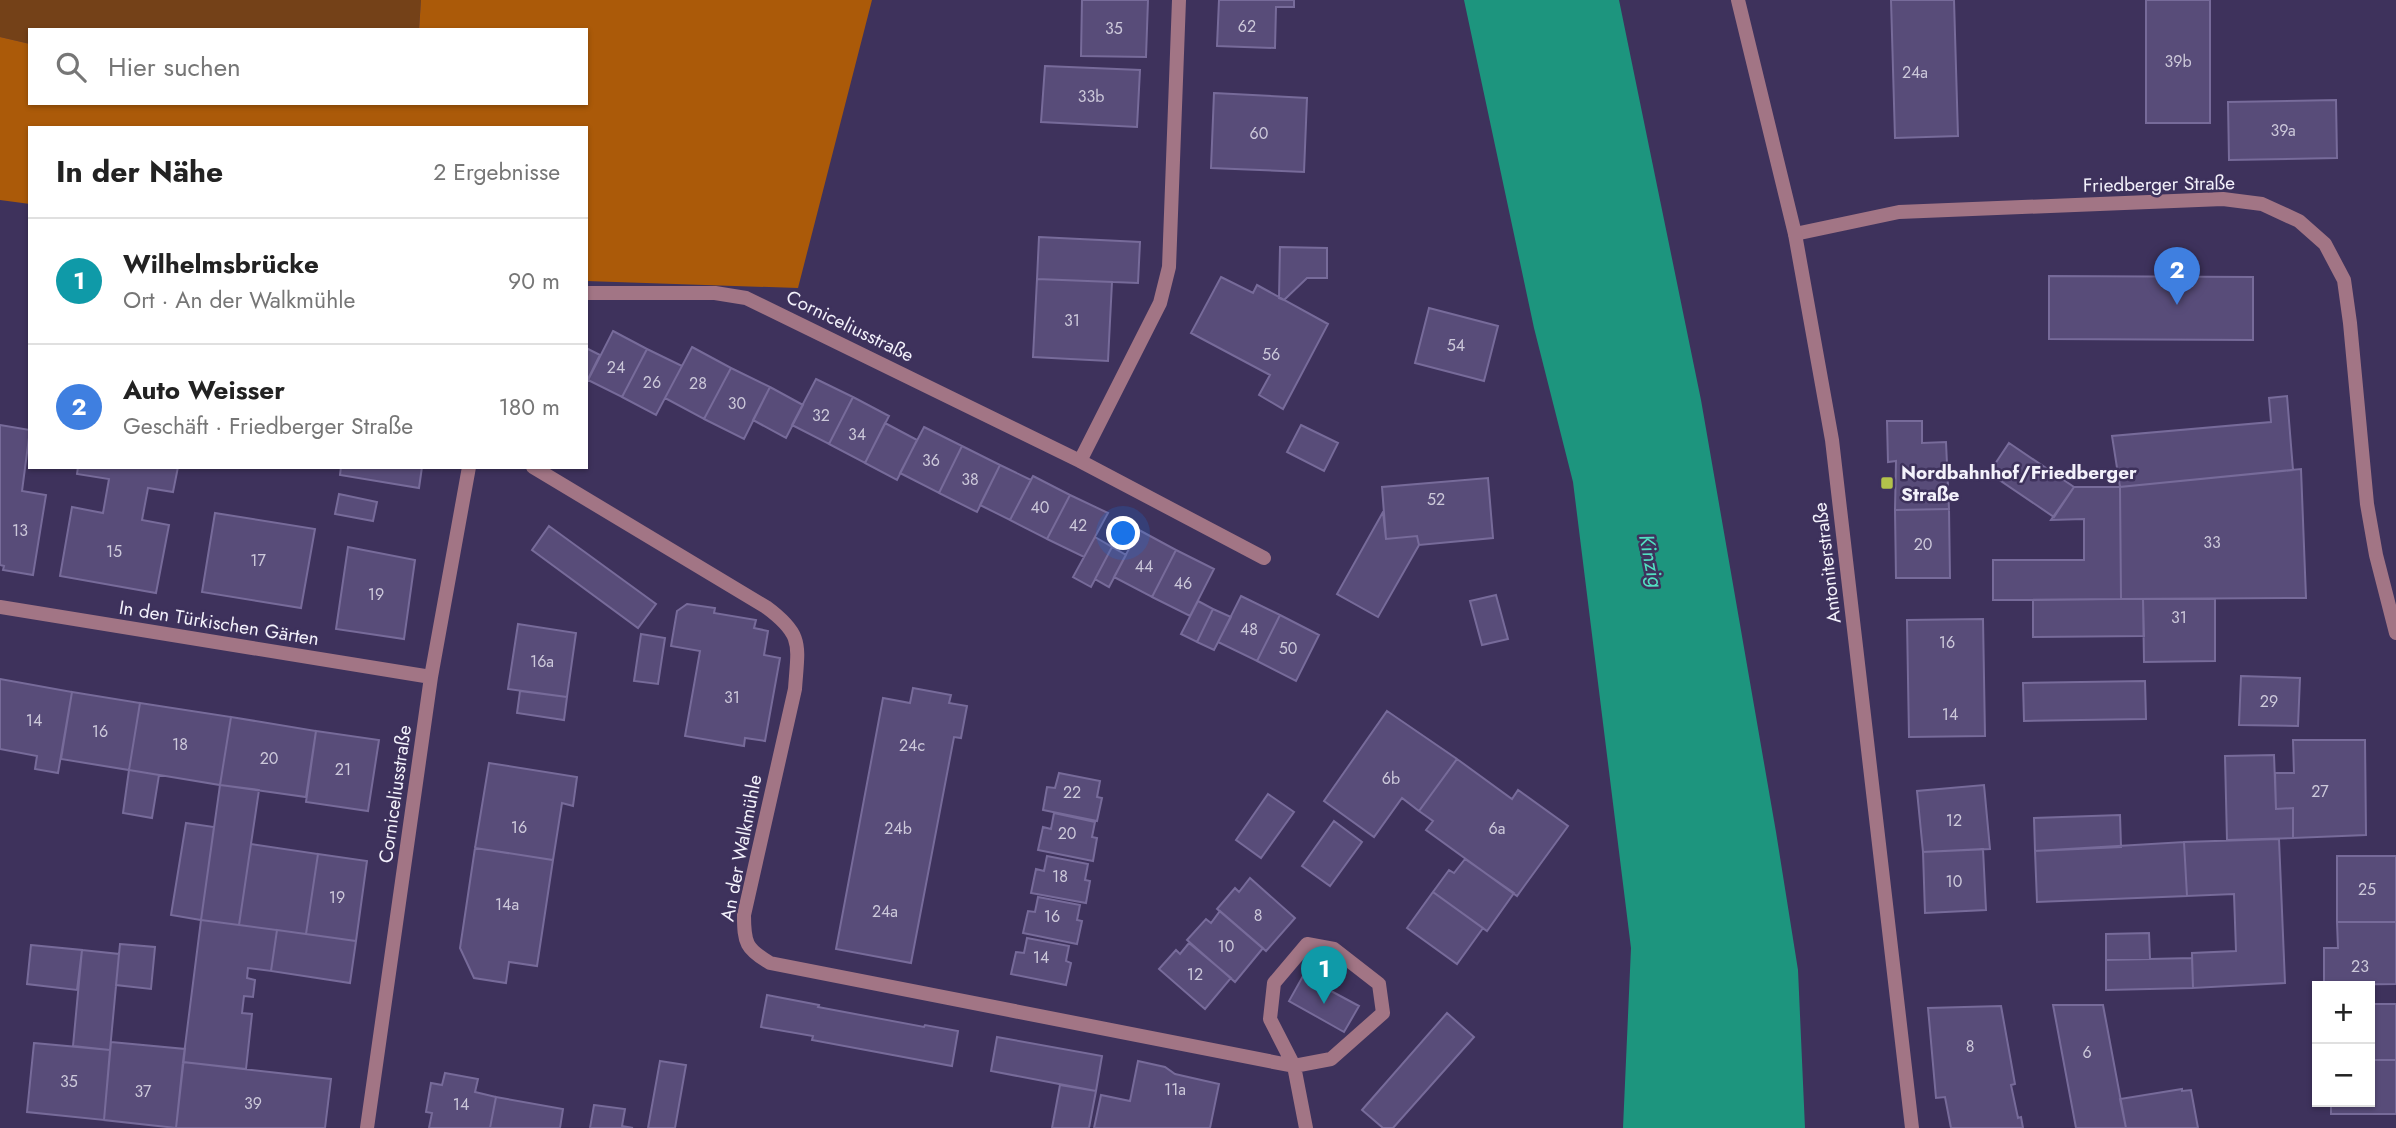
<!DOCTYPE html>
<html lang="de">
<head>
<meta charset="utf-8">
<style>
	:root { --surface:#fff; --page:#f2f2f2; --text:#222; --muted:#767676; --line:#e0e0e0; --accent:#636a34 }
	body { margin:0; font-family:Jost,sans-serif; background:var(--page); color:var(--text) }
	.controls { position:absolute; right:21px; bottom:21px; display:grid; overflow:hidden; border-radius:0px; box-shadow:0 2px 5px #0004 }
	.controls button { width:63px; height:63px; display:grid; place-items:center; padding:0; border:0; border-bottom:2px solid var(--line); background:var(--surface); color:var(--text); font:35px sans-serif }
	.you { position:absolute; left:1124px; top:534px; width:24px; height:24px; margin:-18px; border:5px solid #fff; border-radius:50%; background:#1a73e8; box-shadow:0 0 0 10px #1a73e833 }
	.badge { display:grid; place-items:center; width:46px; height:46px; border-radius:50%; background:var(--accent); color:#fff; font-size:23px; font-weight:700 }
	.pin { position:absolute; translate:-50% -58px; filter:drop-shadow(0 2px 4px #0008) }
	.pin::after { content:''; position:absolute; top:37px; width:24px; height:21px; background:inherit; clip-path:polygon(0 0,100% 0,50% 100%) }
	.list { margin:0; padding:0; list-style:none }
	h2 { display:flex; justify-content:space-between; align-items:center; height:91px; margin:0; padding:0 28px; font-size:30px }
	h2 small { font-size:23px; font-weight:400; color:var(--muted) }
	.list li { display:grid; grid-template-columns:46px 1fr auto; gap:21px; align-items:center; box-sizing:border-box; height:126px; padding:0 28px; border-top:2px solid var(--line) }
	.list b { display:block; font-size:26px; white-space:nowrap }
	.list p { margin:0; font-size:23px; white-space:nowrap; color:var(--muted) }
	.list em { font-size:23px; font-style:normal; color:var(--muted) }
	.icon { flex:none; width:38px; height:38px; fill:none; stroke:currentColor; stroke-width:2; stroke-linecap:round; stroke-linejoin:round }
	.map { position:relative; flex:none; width:2396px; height:1128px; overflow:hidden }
	.search { position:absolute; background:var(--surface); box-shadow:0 2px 5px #0004; left:28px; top:28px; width:560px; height:77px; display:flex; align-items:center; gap:18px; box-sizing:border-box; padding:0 24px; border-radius:0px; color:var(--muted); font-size:26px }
	.panel { position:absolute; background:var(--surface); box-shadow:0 2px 5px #0004; left:28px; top:126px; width:560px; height:343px; border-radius:0px }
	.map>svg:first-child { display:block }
</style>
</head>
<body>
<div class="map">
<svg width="2396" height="1128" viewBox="0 0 2396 1128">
	<rect width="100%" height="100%" fill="#3e325c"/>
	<path fill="#744118" d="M0,0H421L419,30H30V44L0,37Z"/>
	<path fill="#ab5a09" d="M421,0H872L798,288L586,281V128H30V204L0,200V37L30,44V103H586V30H419Z"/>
	<path fill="#1d957e" d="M1464,0H1619L1701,400L1776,832L1798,970L1805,1128H1623L1631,948L1573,482L1534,328Z"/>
	<path fill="#584c79" stroke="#776b9a" stroke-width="2" d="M1082,0H1148L1146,57L1081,56Z
		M1219,0H1294V7H1276L1275,48L1217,46Z
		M1891,0H1954L1958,136L1895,138Z
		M2146,0H2210V123H2146Z
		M1045,66L1140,70L1137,127L1041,122Z
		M1214,93L1307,98L1304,172L1211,168Z
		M2336,100L2337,158L2229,160L2228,102Z
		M1039,237L1140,242L1138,283L1037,279Z
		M1280,247L1327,248V278H1307L1284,300L1279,298Z
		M2049,276L2253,277V340L2049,339Z
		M1221,277L1253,293L1257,285L1328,324L1283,409L1259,395L1270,375L1191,333Z
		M1037,279L1112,282L1108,361L1033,357Z
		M1429,308L1498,326L1484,381L1415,363Z
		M613,331L647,349L622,397L588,380Z
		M692,347L731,368L704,419L665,398Z
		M586,348L600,355L586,383Z
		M647,349L682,366L656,415L622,397Z
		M731,368L770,387L744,439L704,419Z
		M816,379L853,397L829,444L792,425Z
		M770,387L803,405L786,438L753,420Z
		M2287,396L2293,470L2120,487L2112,436L2271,422L2269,398Z
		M853,397L889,416L865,463L829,444Z
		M1887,421H1922V443L1946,442L1949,509L1895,510L1896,461L1888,462Z
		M885,423L917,440L897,480L865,463Z
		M0,425L30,430L22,491L46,495L33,575L3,570L4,566L0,565Z
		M1301,425L1338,443L1324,471L1287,452Z
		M924,427L962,446L939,493L900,473Z
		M2009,443L2074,487L2054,517L1989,473Z
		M962,446L1000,465L977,512L939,493Z
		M1000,465L1031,480L1010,520L980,505Z
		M78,467H178L173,492L148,488L142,520L169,525L156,593L60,576L72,507L103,513L109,479L77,474Z
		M341,467H422L419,488L340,475Z
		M2301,469L2306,598L2121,599L2120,487Z
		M1033,476L1070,495L1047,539L1010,520Z
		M1488,478L1493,538L1419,545L1417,536L1386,539L1382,487Z
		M2074,487H2120L2121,599L1993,600V560H2084V519L2051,520Z
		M339,494L377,502L373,521L335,514Z
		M1070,495L1108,513L1084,557L1047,539Z
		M1949,509L1950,578H1896L1895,510Z
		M1383,512L1386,539L1417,536L1419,545L1378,617L1337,594Z
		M215,513L315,529L301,608L202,592Z
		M549,526L656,604L638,628L532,550Z
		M1139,530L1176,550L1152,597L1114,577Z
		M1095,537L1112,547L1091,587L1073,577Z
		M348,547L415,560L404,639L336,629Z
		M1112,547L1126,555L1109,587L1095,579Z
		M1176,550L1214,569L1190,616L1152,597Z
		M1496,595L1508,639L1482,645L1470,601Z
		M1241,596L1280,615L1257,661L1218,642Z
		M2121,599H2143L2144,636L2033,637V600Z
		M2143,599H2215V661L2144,662Z
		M1198,601L1213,609L1197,642L1181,634Z
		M687,604L715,608L714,613L756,620L754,628L768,631L764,655L780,658L765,741L745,738L744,746L685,736L700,651L671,646L677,611Z
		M1213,609L1231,617L1214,650L1197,642Z
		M1280,615L1319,635L1296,681L1257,661Z
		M1983,619L1985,736L1909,737L1907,620Z
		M518,624L576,633L567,697L508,689Z
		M641,634L665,638L658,684L634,681Z
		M2241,676L2300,678L2298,726L2239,725Z
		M0,679L72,692L58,773L35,769L37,756L0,749Z
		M2145,681L2146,719L2024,721L2023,683Z
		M913,688L951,695L949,703L967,706L961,738L954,737L911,963L836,949L883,698L910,703Z
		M520,691L567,697L564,720L517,713Z
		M72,692L140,703L129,770L61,759Z
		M140,703L231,717L220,785L129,770Z
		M1387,711L1457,759L1419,811L1402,798L1374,837L1324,801Z
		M231,717L316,731L306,797L220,785Z
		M316,731L379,740L368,811L306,802Z
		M2293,740H2365L2366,835L2293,838V808L2276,809L2275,773H2294Z
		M2274,755L2276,809L2293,808V838L2227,840L2225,756Z
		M1457,759L1512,799L1518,790L1568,826L1517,896L1426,830L1433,821L1419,811Z
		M489,763L577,777L573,806L562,803L553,860L475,848Z
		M129,770L159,775L152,818L123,813Z
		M1059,773L1100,781L1097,797L1102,798L1097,821L1043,810L1047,787L1055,788Z
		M220,785L259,790L239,925L201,920Z
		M1984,785L1990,849L1923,852L1917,791Z
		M1268,794L1294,812L1261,858L1236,840Z
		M1054,813L1095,822L1092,837L1097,838L1093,861L1038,850L1043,827L1051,829Z
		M2120,815L2121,847L2035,851L2034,818Z
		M1334,821L1362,842L1330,886L1302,866Z
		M186,823L214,827L201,920L171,915Z
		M2279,839L2285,983L2193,988L2192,953L2236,951L2234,894L2187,896L2184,842Z
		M2184,842L2187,896L2037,902L2035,851Z
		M251,844L318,854L306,934L239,925Z
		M475,848L553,860L537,966L509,962L506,983L474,978L460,948Z
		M1983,849L1986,910L1925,913L1923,852Z
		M318,854L367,861L356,941L306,934Z
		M1047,856L1088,864L1085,880L1090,881L1086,903L1031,893L1036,869L1044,871Z
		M2337,856H2396V922H2337Z
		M1465,859L1514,893L1487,931L1433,892L1449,870L1454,873Z
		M1250,878L1295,918L1266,951L1217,909L1235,888L1239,892Z
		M1433,892L1483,928L1457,964L1407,928Z
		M1038,897L1080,905L1077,920L1082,921L1077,944L1023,933L1028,911L1035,912Z
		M1220,911L1263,948L1235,982L1187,940L1206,919L1211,923Z
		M201,920L277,930L271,971L248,968L247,978L255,980L253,997L244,996L242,1013L252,1014L246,1069L183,1062Z
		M2337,922H2396V984L2324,985V948H2338Z
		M277,930L356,941L350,983L271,971Z
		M2149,933L2150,959L2106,960V934Z
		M1027,938L1069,946L1066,961L1071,963L1066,985L1011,974L1016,952L1024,953Z
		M1189,943L1231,978L1205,1009L1159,969L1176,950L1180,954Z
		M120,944L155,947L151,989L116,985Z
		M31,945L82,950L77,990L27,984Z
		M82,950L119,954L110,1050L73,1046Z
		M2192,958L2193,988L2106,990V960Z
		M1303,976L1359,1006L1344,1032L1289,1001Z
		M767,995L819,1005L818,1007L924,1027L925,1025L958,1031L952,1066L812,1040L813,1036L761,1027Z
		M2370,1004H2396V1060H2370Z
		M2053,1005H2103L2126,1128H2076Z
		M2001,1006L2015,1084L2011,1085L2018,1118L2021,1117L2023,1128H1951L1945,1097L1936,1098L1928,1008Z
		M1447,1013L1474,1037L1393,1128H1383L1362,1110Z
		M997,1037L1102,1056L1096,1091L991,1071Z
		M111,1042L185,1049L176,1128L104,1120Z
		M34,1043L110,1050L104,1120L27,1112Z
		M2370,1060H2396V1114H2331V1102H2370Z
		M660,1061L686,1065L675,1128H648Z
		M1138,1061L1165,1067L1175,1074L1219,1084L1210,1128H1094L1101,1095L1130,1101Z
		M183,1062L331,1079L325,1128H176Z
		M445,1073L478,1079L475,1092L496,1097L490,1128H429L432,1113L426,1112L431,1083L442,1085Z
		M1060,1085L1096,1091L1089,1128H1052Z
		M2182,1089V1091L2191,1090L2198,1128H2126L2120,1099Z
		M496,1097L563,1109L560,1128H490Z
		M594,1105L625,1109L622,1126L633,1128H590Z"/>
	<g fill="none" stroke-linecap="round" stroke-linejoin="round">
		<path stroke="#a27585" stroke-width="14" d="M1795,234L1899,212L2223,199L2262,204L2299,221L2325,244L2344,280L2350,323L2367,504L2376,555L2396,633
			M586,293H715L746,298L1080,461L1264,558
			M1080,461L1160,303L1169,267L1179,0
			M533,467L766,607C804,635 798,645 795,689L744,915C744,943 746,949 770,963L1294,1066L1331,1059L1383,1013L1379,984L1334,949L1307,944L1274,983L1270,1019L1294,1066L1306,1128
			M0,607L431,677
			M367,1128L431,677L469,467"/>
		<path stroke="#a27585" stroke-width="14" d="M1738,0L1795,234L1832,440L1912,1128"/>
	</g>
	<rect fill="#b3c24b" stroke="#3e325c" stroke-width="2.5" x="1880" y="476" width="14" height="14" rx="3.5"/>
	<g text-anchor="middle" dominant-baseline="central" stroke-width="5" stroke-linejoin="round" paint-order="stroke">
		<g font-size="16" fill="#ccc8da">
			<text x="1247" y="26">62</text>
			<text x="1114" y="28">35</text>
			<text x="2178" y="61">39b</text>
			<text x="1915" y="72">24a</text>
			<text x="1091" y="96">33b</text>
			<text x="2283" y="130">39a</text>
			<text x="1259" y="133">60</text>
			<text x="1072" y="320">31</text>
			<text x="1456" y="345">54</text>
			<text x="1271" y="354">56</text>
			<text x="616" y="367">24</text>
			<text x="652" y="382">26</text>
			<text x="698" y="383">28</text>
			<text x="737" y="403">30</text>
			<text x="821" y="415">32</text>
			<text x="857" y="434">34</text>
			<text x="931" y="460">36</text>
			<text x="970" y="479">38</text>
			<text x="1436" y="499">52</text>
			<text x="1040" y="507">40</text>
			<text x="1078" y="525">42</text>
			<text x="20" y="530">13</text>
			<text x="2212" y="542">33</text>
			<text x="1923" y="544">20</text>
			<text x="114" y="551">15</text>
			<text x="258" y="560">17</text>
			<text x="1144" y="566">44</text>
			<text x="1183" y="583">46</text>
			<text x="376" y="594">19</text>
			<text x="2179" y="617">31</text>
			<text x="1249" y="629">48</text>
			<text x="1947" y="642">16</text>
			<text x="1288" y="648">50</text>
			<text x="542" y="661">16a</text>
			<text x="732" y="697">31</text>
			<text x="2269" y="701">29</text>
			<text x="1950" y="714">14</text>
			<text x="34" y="720">14</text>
			<text x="100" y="731">16</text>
			<text x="180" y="744">18</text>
			<text x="912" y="745">24c</text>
			<text x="269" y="758">20</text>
			<text x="343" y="769">21</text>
			<text x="1391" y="778">6b</text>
			<text x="2320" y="791">27</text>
			<text x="1072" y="792">22</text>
			<text x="1954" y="820">12</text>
			<text x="519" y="827">16</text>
			<text x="898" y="828">24b</text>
			<text x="1497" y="828">6a</text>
			<text x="1067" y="833">20</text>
			<text x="1060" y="876">18</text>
			<text x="1954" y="881">10</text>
			<text x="2367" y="889">25</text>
			<text x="337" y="897">19</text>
			<text x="507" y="904">14a</text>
			<text x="885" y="911">24a</text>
			<text x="1258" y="915">8</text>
			<text x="1052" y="916">16</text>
			<text x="1226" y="946">10</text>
			<text x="1041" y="957">14</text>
			<text x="2360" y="966">23</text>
			<text x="1195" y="974">12</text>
			<text x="1970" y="1046">8</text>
			<text x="2087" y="1052">6</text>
			<text x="69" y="1081">35</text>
			<text x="1175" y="1089">11a</text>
			<text x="143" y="1091">37</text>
			<text x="253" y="1103">39</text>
			<text x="461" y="1104">14</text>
		</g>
		<g font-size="19" fill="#f3f1fb" stroke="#3e325c">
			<text transform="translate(2159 184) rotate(-1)">Friedberger Straße</text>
			<text transform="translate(850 326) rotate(26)">Corniceliusstraße</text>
			<text transform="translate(1827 563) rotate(-97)">Antoniterstraße</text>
			<text transform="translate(219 623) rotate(9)">In den Türkischen Gärten</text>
			<text transform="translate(395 794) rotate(-82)">Corniceliusstraße</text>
			<text transform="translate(741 848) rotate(-79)">An der Walkmühle</text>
		</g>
		<g font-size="19" font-weight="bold" fill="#f3f1fb" stroke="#3e325c" text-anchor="start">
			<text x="1901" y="472">Nordbahnhof/Friedberger<tspan x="1901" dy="22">Straße</tspan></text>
		</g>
		<g font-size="21" font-style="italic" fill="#52e0c2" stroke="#3e325c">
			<text transform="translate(1651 561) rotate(79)">Kinzig</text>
		</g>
	</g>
</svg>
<div class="controls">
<button>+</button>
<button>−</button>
</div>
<div class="you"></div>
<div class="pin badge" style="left:1324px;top:1004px;background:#0f9aa8">1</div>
<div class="pin badge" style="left:2177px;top:305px;background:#3f7fe0">2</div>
<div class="search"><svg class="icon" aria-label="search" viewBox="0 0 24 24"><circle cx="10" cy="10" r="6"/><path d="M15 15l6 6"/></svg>Hier suchen</div>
<section class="panel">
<h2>In der Nähe<small>2 Ergebnisse</small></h2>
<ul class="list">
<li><span class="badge" style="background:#0f9aa8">1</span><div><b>Wilhelmsbrücke</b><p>Ort · An der Walkmühle</p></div><em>90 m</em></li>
<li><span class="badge" style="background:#3f7fe0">2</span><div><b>Auto Weisser</b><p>Geschäft · Friedberger Straße</p></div><em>180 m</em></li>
</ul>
</section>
</div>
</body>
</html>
